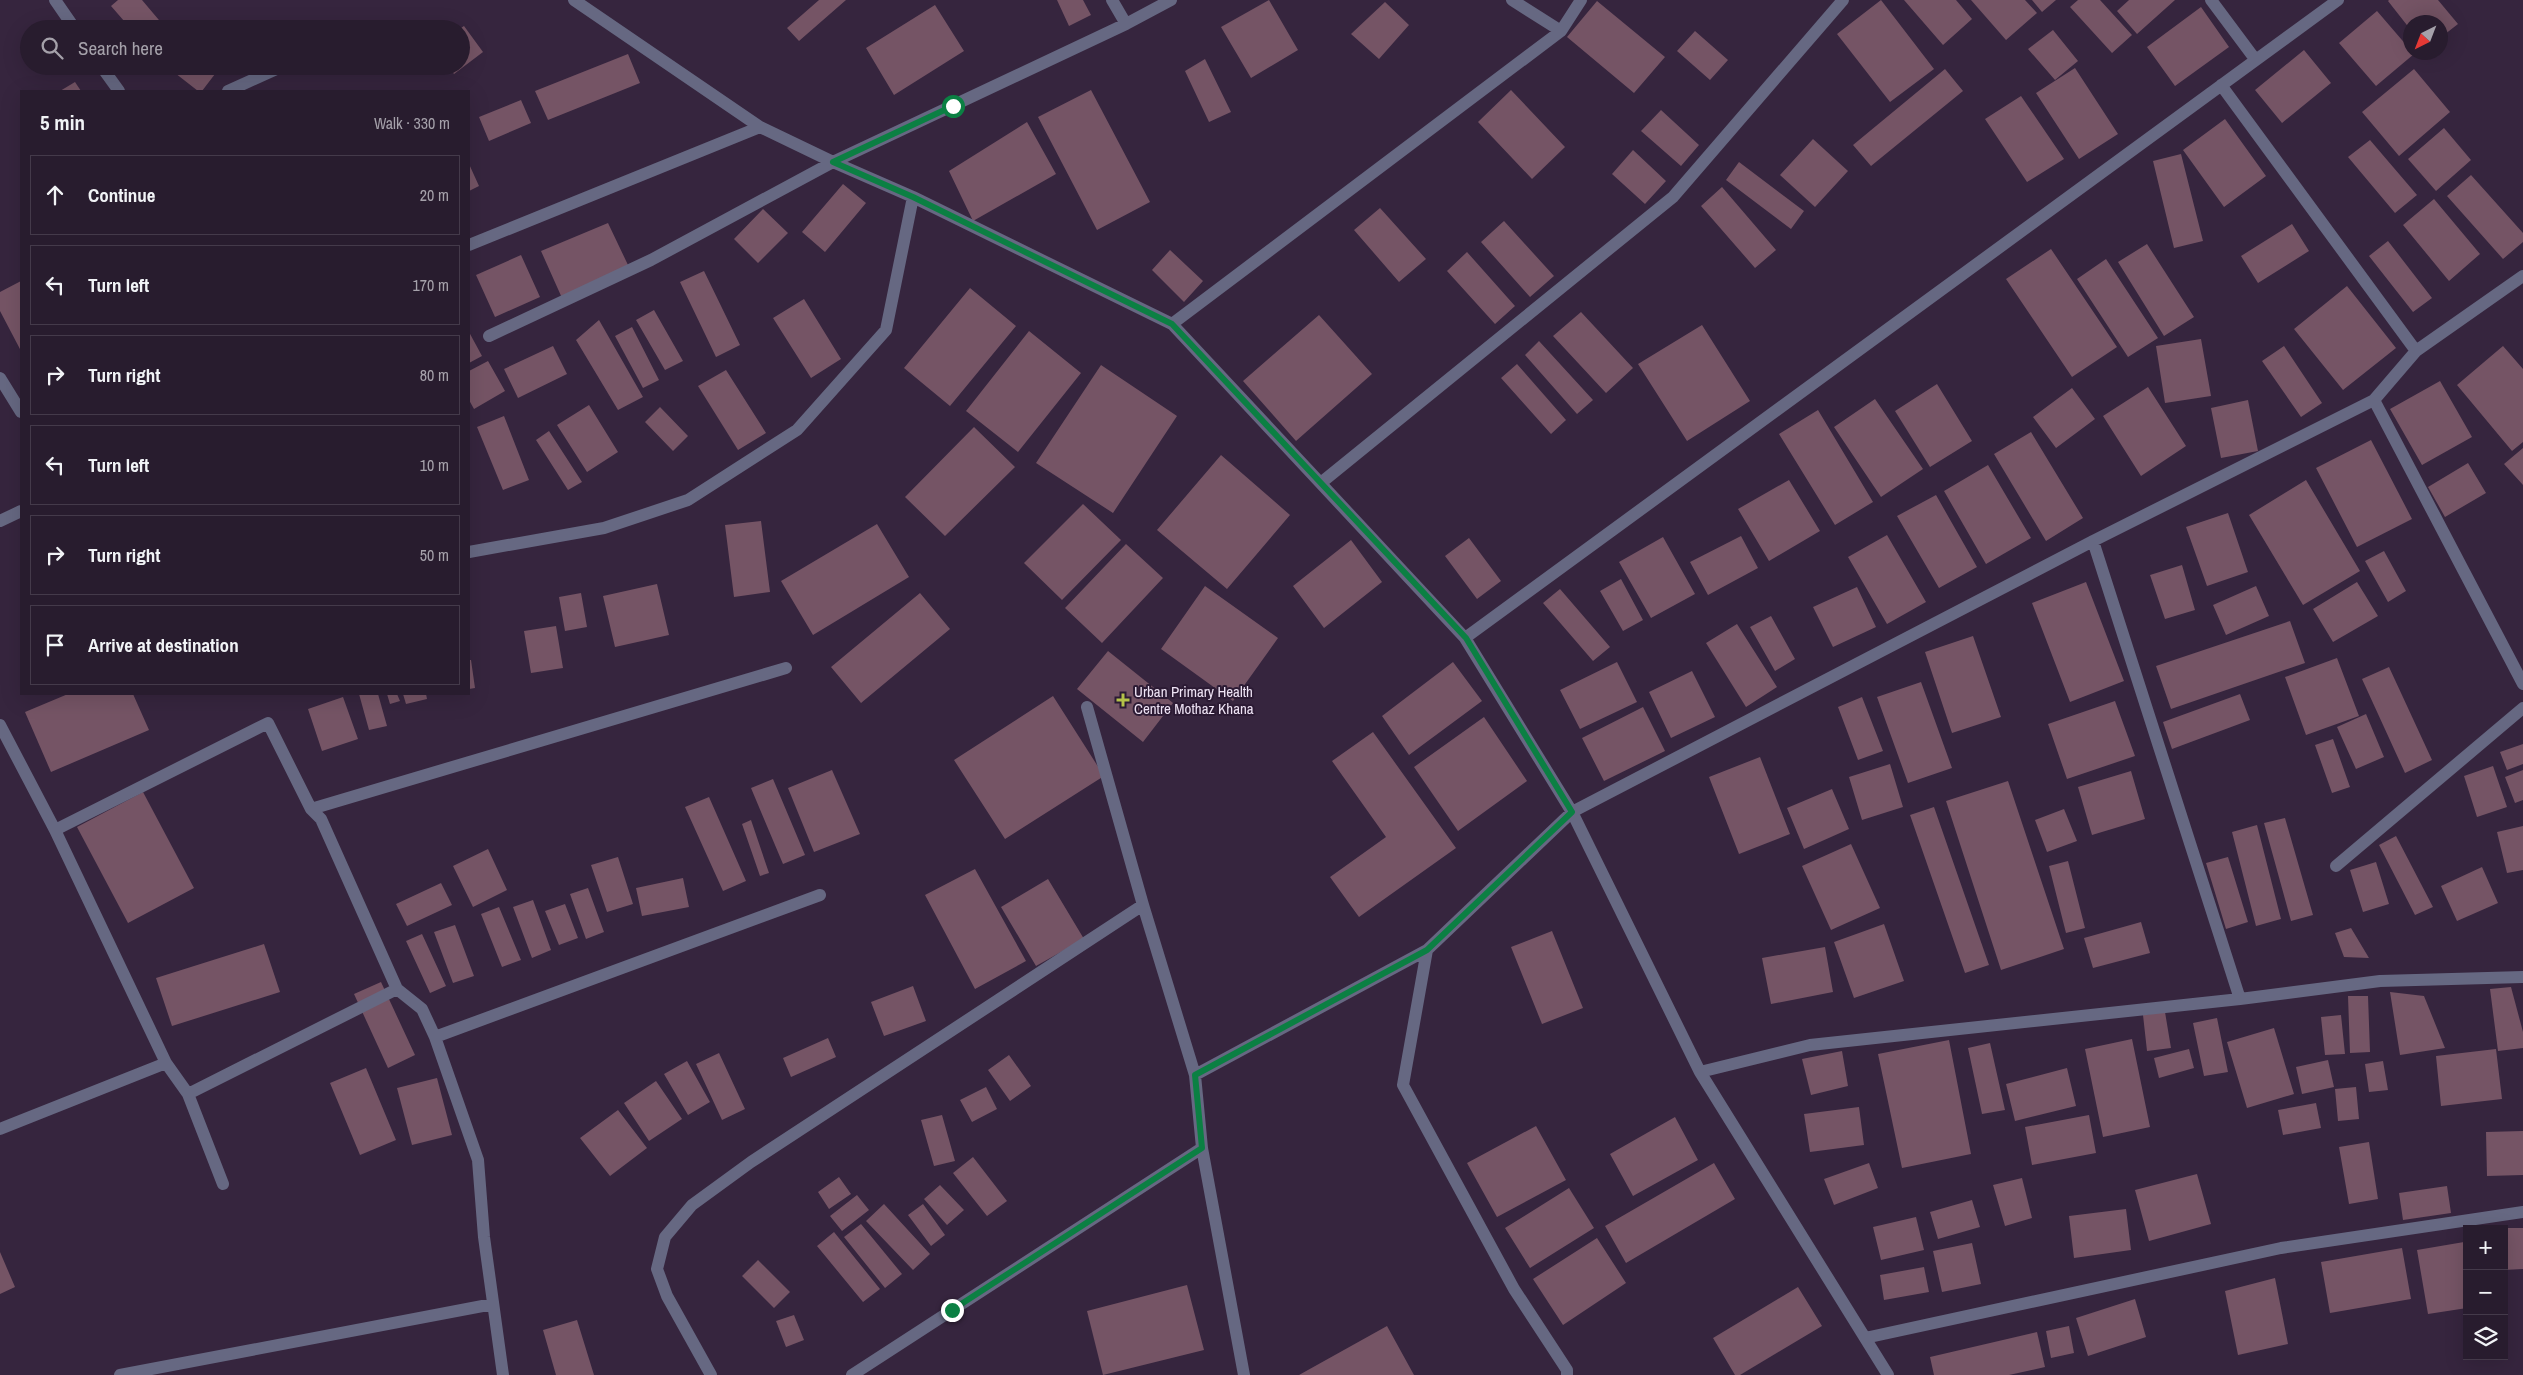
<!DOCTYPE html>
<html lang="en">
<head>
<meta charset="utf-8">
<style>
	:root { --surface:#281c2e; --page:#34293a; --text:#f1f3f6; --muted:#a5a1aa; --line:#443a4a }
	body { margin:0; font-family:"Archivo Narrow",sans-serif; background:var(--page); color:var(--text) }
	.controls { position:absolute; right:15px; bottom:15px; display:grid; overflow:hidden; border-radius:0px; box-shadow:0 5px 20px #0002 }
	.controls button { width:45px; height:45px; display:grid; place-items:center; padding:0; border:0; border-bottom:1px solid var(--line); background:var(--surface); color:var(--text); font:25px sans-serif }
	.compass { position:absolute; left:2403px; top:15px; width:45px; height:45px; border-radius:50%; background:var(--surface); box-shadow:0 5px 20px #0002; rotate:222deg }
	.stop { position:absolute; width:15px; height:15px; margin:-11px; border:4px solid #0b8043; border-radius:50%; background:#fff }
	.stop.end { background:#0b8043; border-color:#fff; box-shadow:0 1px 5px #0008 }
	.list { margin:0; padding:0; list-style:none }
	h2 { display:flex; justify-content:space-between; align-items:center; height:65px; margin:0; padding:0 20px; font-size:21px }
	h2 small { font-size:16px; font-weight:400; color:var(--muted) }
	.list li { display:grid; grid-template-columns:32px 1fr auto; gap:15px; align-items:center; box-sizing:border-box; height:80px; margin:0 10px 10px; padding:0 10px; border:1px solid var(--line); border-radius:0px }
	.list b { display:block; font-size:19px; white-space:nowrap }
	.list em { font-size:16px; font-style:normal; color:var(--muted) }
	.icon { flex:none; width:28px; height:28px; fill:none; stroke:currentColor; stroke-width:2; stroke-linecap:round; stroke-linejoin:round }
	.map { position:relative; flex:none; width:2523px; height:1375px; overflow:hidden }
	.search { position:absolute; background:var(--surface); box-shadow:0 5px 20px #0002; left:20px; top:20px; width:450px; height:55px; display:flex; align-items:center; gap:12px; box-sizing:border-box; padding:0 18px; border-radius:28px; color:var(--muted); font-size:19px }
	.panel { position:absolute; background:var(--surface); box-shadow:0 5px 20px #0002; left:20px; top:90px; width:450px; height:605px; border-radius:0px }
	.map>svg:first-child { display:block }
</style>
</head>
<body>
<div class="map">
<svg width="2523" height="1375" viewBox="0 0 2523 1375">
	<rect width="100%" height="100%" fill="#36253e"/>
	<path fill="#755465" d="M118,0H142L164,26L160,29H131L111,6Z
		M819,0H846L799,41L787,28Z
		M1057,0H1083L1091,15L1069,26Z
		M1269,0L1298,50L1251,78L1221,27Z
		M1881,0L1934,69L1890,102L1837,34Z
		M1904,0H1956L1972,19L1943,45Z
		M1971,0H2025L2037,13L2006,40Z
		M2032,0H2056L2042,12Z
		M2078,0H2100L2132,35L2112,53L2070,7Z
		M2129,0H2175L2137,34L2117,11Z
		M2389,0H2438L2458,24L2440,38V22H2410V29L2388,1Z
		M1597,1L1665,57L1634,93L1567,37Z
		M1385,2L1409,25L1379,59L1351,34Z
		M935,5L964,51L894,95L866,48Z
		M2201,7L2229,47L2175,86L2147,47Z
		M2377,11L2414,54L2376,86L2339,43Z
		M464,26L483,52L454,74L448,66H461V28Z
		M2053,30L2078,61L2055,80L2028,49Z
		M1695,31L1728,60L1710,80L1677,51Z
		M2304,50L2331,83L2282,123L2255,90Z
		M628,54L640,83L548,120L535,91Z
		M1205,59L1231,112L1209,122L1185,71Z
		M166,66H205L215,74L202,91H198Z
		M2075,68L2118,134L2079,159L2036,93Z
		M1945,69L1963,91L1871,166L1853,145Z
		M2414,69L2450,112L2399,156L2362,112Z
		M75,82L81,91H60Z
		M1091,90L1150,202L1097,230L1038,117Z
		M1511,90L1565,147L1532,179L1478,122Z
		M2021,96L2064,159L2027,182L1985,119Z
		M521,100L531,123L489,141L479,117Z
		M1661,110L1699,145L1681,166L1641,131Z
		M2225,119L2266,176L2224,207L2183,150Z
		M1027,122L1056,174L973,221L949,171Z
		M2444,128L2471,160L2436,191L2408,159Z
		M1813,139L1848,171L1815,207L1780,175Z
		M2370,140L2417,195L2395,213L2348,157Z
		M1633,150L1666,181L1645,204L1612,174Z
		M2181,154L2203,241L2174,248L2153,161Z
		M1739,162L1804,211L1791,229L1726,180Z
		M469,164L479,186L469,191Z
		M2471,175L2523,233V242L2503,259L2447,196Z
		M843,184L866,203L825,252L802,232Z
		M1722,187L1776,250L1755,268L1701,206Z
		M2434,199L2480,254L2449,281L2403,225Z
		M1380,208L1426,259L1399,282L1354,230Z
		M763,209L788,233L758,263L734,239Z
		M1504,221L1554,276L1530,297L1481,242Z
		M608,223L628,265L562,298L541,251Z
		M2292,224L2309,251L2258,283L2241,256Z
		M2388,241L2432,298L2413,312L2369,256Z
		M2147,244L2194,317L2164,336L2118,262Z
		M2051,249L2117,347L2072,377L2006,279Z
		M1170,250L1203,281L1184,302L1152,270Z
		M1467,252L1515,306L1495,324L1447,271Z
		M521,255L540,297L495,317L476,275Z
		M2106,259L2158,338L2128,357L2077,279Z
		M704,271L740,345L716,357L680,282Z
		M21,281V351L0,311V292Z
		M2347,286L2396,348L2343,390L2294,329Z
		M970,288L1016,326L950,406L904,368Z
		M804,299L841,359L811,378L773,318Z
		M654,310L683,361L665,370L636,320Z
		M1581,312L1633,368L1606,393L1553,336Z
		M1319,315L1372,374L1296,441L1243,381Z
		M599,320L643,397L618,410L576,340Z
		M1702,325L1750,401L1687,441L1638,364Z
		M632,327L659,380L643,388L615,336Z
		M1029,331L1081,373L1018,452L966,411Z
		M469,332L482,356L469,363Z
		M2201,339L2211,396L2165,403L2156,346Z
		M1539,341L1593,400L1577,414L1525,355Z
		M553,346L567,374L518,398L504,369Z
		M2284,346L2322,403L2301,417L2262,361Z
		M2503,346L2523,369V442L2512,451L2457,385Z
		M488,361L505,391L474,409L469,400V371Z
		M1517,364L1566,420L1551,434L1501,378Z
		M1101,365L1177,416L1113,513L1036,463Z
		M726,370L766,433L738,450L698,386Z
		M2440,381L2472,437L2422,465L2390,409Z
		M1937,384L1972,441L1930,467L1895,411Z
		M2148,387L2186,446L2141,476L2103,416Z
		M2072,388L2095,419L2056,448L2033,417Z
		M1875,399L1923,469L1881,497L1834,427Z
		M2248,400L2258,451L2221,458L2211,408Z
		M589,405L618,452L587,472L557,425Z
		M660,407L688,436L673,451L645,422Z
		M1818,410L1873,502L1835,525L1779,434Z
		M504,416L529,480L503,490L477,427Z
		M974,427L1015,467L945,536L905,497Z
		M549,431L582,482L568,490L536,440Z
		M2031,432L2083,518L2046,541L1994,454Z
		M2371,440L2412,519L2357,547L2316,468Z
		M2523,448V485L2504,464Z
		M1221,455L1290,515L1227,589L1157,530Z
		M2468,463L2486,493L2445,517L2428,487Z
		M1988,465L2031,538L1986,564L1944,491Z
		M1789,480L1820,531L1769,561L1738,509Z
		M2306,480L2360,571L2303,605L2249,515Z
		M1936,495L1977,567L1939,588L1897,516Z
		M1083,504L1121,540L1062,600L1024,563Z
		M2228,513L2248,572L2207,586L2186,527Z
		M761,521L770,592L734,597L725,525Z
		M877,524L909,577L813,635L781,581Z
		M1887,535L1926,602L1887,624L1848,557Z
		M1741,536L1758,568L1708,595L1690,562Z
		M1663,537L1695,594L1651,618L1619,562Z
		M1469,538L1501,581L1477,599L1445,556Z
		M1351,540L1382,582L1324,628L1293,586Z
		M1126,544L1163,578L1102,643L1065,608Z
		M2384,551L2406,591L2388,602L2365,561Z
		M2182,565L2195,610L2165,619L2150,575Z
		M1621,579L1643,620L1623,631L1600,591Z
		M2086,582L2124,681L2070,702L2032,603Z
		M2357,582L2378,616L2333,642L2313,609Z
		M657,584L669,635L615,647L603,596Z
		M1205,586L1278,638L1233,701L1161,649Z
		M2256,586L2269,616L2226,635L2213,605Z
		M1857,587L1876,627L1833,647L1813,607Z
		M1560,589L1610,647L1593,661L1543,603Z
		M581,593L587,627L565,631L559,597Z
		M920,593L950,629L861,703L831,667Z
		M1771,616L1795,659L1775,671L1750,627Z
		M2290,621L2305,663L2171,709L2156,666Z
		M1737,624L1777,687L1746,707L1706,643Z
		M556,626L563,668L531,673L524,631Z
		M1973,636L2001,717L1952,733L1925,652Z
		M1108,651L1173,703L1143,742L1077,689Z
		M2337,658L2359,716L2306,735L2285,677Z
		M469,660H471L475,688L469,689Z
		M1453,662L1482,701L1409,755L1382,716Z
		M1617,662L1637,702L1580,729L1560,690Z
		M2389,667L2432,760L2405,773L2362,679Z
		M1692,671L1715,717L1671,738L1649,692Z
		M1921,682L1952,768L1908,783L1877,697Z
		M68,694H133L149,730L51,772L25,712Z
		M359,694H378L387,726L369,730Z
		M387,694H397L400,701L390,704Z
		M403,694H426L427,699L406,704Z
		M2240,694L2250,720L2172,749L2163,722Z
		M1053,696L1104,776L1005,839L954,760Z
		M343,697L358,739L322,751L308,709Z
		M1862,697L1883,751L1858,760L1838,707Z
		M2115,701L2135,756L2067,779L2048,724Z
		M1643,707L1665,751L1604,781L1582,738Z
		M2366,714L2384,757L2356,769L2337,727Z
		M1484,717L1527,781L1458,831L1414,767Z
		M1373,732L1456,848L1359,917L1330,877L1386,837L1332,761Z
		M2333,739L2350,787L2332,793L2315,745Z
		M2523,744V764L2507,770L2500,752Z
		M1760,757L1790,834L1739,854L1709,777Z
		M1890,764L1903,807L1862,820L1849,777Z
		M2493,766L2507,807L2477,817L2464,776Z
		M832,770L860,834L814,852L788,788Z
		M2523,770V800L2515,803L2505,777Z
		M2131,771L2145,819L2092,835L2078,787Z
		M773,779L805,855L783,864L751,788Z
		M2008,781L2064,949L2001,970L1946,801Z
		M1832,789L1849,829L1804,849L1787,808Z
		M143,792L194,888L128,923L77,827Z
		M709,797L746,881L723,891L685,807Z
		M1934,807L1989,965L1965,973L1910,815Z
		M2064,809L2077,841L2047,852L2035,820Z
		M2285,818L2313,915L2291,921L2264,823Z
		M751,820L769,873L760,876L742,824Z
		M2257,825L2281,919L2256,926L2232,832Z
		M2523,826V870L2507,873L2497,832Z
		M2396,836L2433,907L2415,915L2379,845Z
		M1851,844L1880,908L1831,930L1802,866Z
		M488,849L507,890L473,907L453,866Z
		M618,857L633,904L607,912L591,865Z
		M2228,857L2248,922L2226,929L2206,863Z
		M2068,861L2085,928L2066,933L2049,866Z
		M2376,862L2389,904L2363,912L2350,870Z
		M2482,867L2498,903L2457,921L2441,886Z
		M975,869L1026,961L975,989L925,895Z
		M683,878L689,907L642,916L636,888Z
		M1048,879L1084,939L1036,966L1001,907Z
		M441,883L452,905L407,926L396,904Z
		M588,888L604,932L586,939L570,894Z
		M533,900L551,950L532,958L513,907Z
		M565,904L578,938L559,945L545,911Z
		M499,907L521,960L502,967L481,914Z
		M2141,922L2150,953L2093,968L2084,938Z
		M1884,924L1904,981L1854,998L1834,942Z
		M455,925L474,976L453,983L434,932Z
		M2351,928L2369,958L2344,957L2335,933Z
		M1552,931L1583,1008L1542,1024L1511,947Z
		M422,934L446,986L430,993L406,941Z
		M264,944L280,992L172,1026L156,978Z
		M1825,947L1833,992L1771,1004L1762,958Z
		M381,982L415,1055L388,1068L354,994Z
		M913,986L926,1021L884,1036L871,1002Z
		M2511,987L2523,1032V1048L2498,1051L2490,989Z
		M2390,992L2424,996L2445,1048L2400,1055Z
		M2348,996H2368L2370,1052L2350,1053Z
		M2165,1012L2171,1048L2147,1051L2143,1015Z
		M2341,1015L2345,1054L2325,1055L2321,1017Z
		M2217,1018L2228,1072L2204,1076L2193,1023Z
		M2274,1028L2294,1094L2247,1108L2227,1042Z
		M828,1038L836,1057L791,1077L783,1058Z
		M2132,1039L2150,1127L2103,1137L2085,1049Z
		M1949,1040L1971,1154L1902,1168L1878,1054Z
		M1990,1043L2005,1110L1982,1114L1968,1048Z
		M2189,1049L2194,1068L2159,1078L2154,1058Z
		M2496,1049L2502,1099L2441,1106L2436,1056Z
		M1842,1051L1848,1086L1811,1095L1802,1059Z
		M719,1053L745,1109L722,1120L696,1064Z
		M1009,1055L1031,1086L1010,1101L988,1070Z
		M2328,1060L2334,1087L2302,1094L2296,1067Z
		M687,1061L710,1102L688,1115L664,1074Z
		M2383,1061L2388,1090L2369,1092L2365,1064Z
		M366,1068L396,1140L360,1155L330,1083Z
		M2067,1068L2076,1106L2015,1121L2006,1084Z
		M437,1078L452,1135L412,1145L397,1088Z
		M656,1081L682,1119L649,1141L624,1103Z
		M986,1087L997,1109L972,1122L960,1100Z
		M2356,1087L2359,1119L2338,1121L2335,1089Z
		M2316,1103L2321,1128L2283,1135L2278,1110Z
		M1859,1107L1864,1145L1810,1152L1804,1114Z
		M618,1110L647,1148L610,1176L580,1138Z
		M942,1115L955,1161L934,1166L921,1120Z
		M2089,1115L2096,1153L2032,1165L2025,1127Z
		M1675,1117L1698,1160L1633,1196L1610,1154Z
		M1536,1126L1566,1180L1497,1217L1467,1163Z
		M2523,1131V1175L2487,1176L2486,1132Z
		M2369,1142L2378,1199L2349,1204L2339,1147Z
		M973,1157L1007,1201L987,1216L953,1173Z
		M1714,1163L1735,1199L1626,1263L1605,1226Z
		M1869,1163L1878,1188L1834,1205L1824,1179Z
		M2197,1174L2211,1224L2149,1241L2135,1190Z
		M839,1177L851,1194L829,1209L818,1192Z
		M2022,1178L2032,1218L2005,1226L1993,1185Z
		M940,1185L964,1210L947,1225L924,1199Z
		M2447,1186L2451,1213L2403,1220L2399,1193Z
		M1569,1188L1594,1228L1530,1268L1505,1228Z
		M857,1195L869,1210L842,1231L830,1216Z
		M1972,1200L1980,1227L1938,1239L1930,1212Z
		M884,1204L930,1254L913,1270L866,1221Z
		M923,1204L945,1235L931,1246L908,1215Z
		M2126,1209L2131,1250L2074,1258L2069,1216Z
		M1916,1217L1924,1250L1881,1260L1873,1227Z
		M861,1224L902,1274L885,1288L844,1237Z
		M2523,1228V1269L2504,1270V1228Z
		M834,1232L880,1289L863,1302L817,1246Z
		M1597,1238L1626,1283L1563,1325L1533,1279Z
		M2464,1242L2467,1258V1308L2428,1314L2417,1250Z
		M1972,1243L1981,1284L1942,1292L1933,1251Z
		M2402,1248L2411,1299L2330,1313L2321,1262Z
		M0,1252L15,1287L0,1294Z
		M758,1260L790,1292L774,1308L742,1276Z
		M1924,1267L1929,1292L1884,1300L1880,1275Z
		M2275,1278L2288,1344L2238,1355L2225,1291Z
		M1187,1285L1204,1350L1103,1375L1087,1311Z
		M1798,1287L1822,1326L1740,1375H1735L1713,1338Z
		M2135,1299L2146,1337L2088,1356L2076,1318Z
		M794,1315L804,1340L786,1347L776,1321Z
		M577,1320L594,1375H556L543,1330Z
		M1387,1326L1414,1375H1299Z
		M2069,1326L2074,1353L2051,1358L2046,1331Z
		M2037,1332L2045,1367L2009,1375H1934L1930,1357Z"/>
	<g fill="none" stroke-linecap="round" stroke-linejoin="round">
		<path stroke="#666882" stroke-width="12" d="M55,0L75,29
			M574,0L760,127L833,162L913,197L1172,324L1465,638L1572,812L2093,541L2374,400L2416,351L2523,276
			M1112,0L1126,24
			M1512,0L1561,31
			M2211,0L2255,59
			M101,66L119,91
			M2221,85L2416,351
			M228,91L283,66
			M469,245L760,127
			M1172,324L1561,31L1581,0
			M489,336L651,260L833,162L1126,24L1171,0
			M0,378L21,412
			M2374,400L2523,684
			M1322,482L1673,197L1843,0
			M0,521L21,511
			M469,552L604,528L688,500L797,430L886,330L913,197
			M1465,638L2338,0
			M1087,707L1143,905L1195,1075L1202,1148L1244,1375
			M0,725L55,830L166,1063L188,1094L223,1184
			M311,809L786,668
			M55,830L268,723L311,809L321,819L397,989L188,1094
			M2336,866L2523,708
			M1427,950L1403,1085L1514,1289L1567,1370V1375
			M397,989L422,1009L435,1037L478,1160L484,1237L503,1375
			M2240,999L2380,981L2523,977
			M435,1037L820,895
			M1195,1075L1427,950L1572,812L1700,1072
			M0,1129L166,1063
			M1865,1338L2281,1248L2523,1212
			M120,1375L493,1304
			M711,1375L667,1296L657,1269L665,1237L692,1205L751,1162L1143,905
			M852,1375L1202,1148
			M1888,1375L1700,1072L1810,1045L2240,999L2093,541"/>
	</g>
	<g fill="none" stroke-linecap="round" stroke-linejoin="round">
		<path stroke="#0b8043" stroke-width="6" d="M952,1310L1202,1148L1195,1075L1427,950L1572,812L1466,638L1172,324L913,197L833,162L953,106"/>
	</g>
	<path fill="#b5c249" stroke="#2c1b34" stroke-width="2" d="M1120.5 692.5h5v5h5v5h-5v5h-5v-5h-5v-5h5z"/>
	<g text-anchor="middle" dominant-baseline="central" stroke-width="4" stroke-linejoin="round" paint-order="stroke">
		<g font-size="15" fill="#eee3f4" stroke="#2c1b34" text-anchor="start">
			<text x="1134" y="691">Urban Primary Health<tspan x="1134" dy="17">Centre Mothaz Khana</tspan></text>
		</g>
	</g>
</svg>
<div class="controls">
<button>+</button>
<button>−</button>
<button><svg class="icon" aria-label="layers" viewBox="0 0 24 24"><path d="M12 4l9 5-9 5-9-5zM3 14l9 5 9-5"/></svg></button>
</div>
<svg class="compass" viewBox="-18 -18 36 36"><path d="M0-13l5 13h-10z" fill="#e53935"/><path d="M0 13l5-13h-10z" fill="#a5a1aa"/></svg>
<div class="stop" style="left:953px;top:106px"></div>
<div class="stop end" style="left:952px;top:1310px"></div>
<div class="search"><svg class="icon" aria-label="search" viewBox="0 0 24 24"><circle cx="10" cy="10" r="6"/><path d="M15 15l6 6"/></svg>Search here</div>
<section class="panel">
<h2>5 min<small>Walk · 330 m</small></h2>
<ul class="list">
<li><svg class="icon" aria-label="ahead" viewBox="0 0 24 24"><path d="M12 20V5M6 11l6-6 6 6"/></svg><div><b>Continue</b></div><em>20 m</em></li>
<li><svg class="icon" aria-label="left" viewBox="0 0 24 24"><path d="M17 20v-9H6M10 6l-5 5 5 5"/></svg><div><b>Turn left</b></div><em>170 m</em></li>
<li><svg class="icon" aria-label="right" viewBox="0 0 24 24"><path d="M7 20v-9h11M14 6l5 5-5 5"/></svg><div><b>Turn right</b></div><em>80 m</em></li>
<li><svg class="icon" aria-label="left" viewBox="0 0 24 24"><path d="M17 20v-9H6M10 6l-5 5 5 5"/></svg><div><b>Turn left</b></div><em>10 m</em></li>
<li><svg class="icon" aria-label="right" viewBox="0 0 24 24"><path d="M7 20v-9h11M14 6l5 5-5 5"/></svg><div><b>Turn right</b></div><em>50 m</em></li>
<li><svg class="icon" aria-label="arrive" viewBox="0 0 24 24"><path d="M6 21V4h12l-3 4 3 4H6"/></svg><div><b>Arrive at destination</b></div></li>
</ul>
</section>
</div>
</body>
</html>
